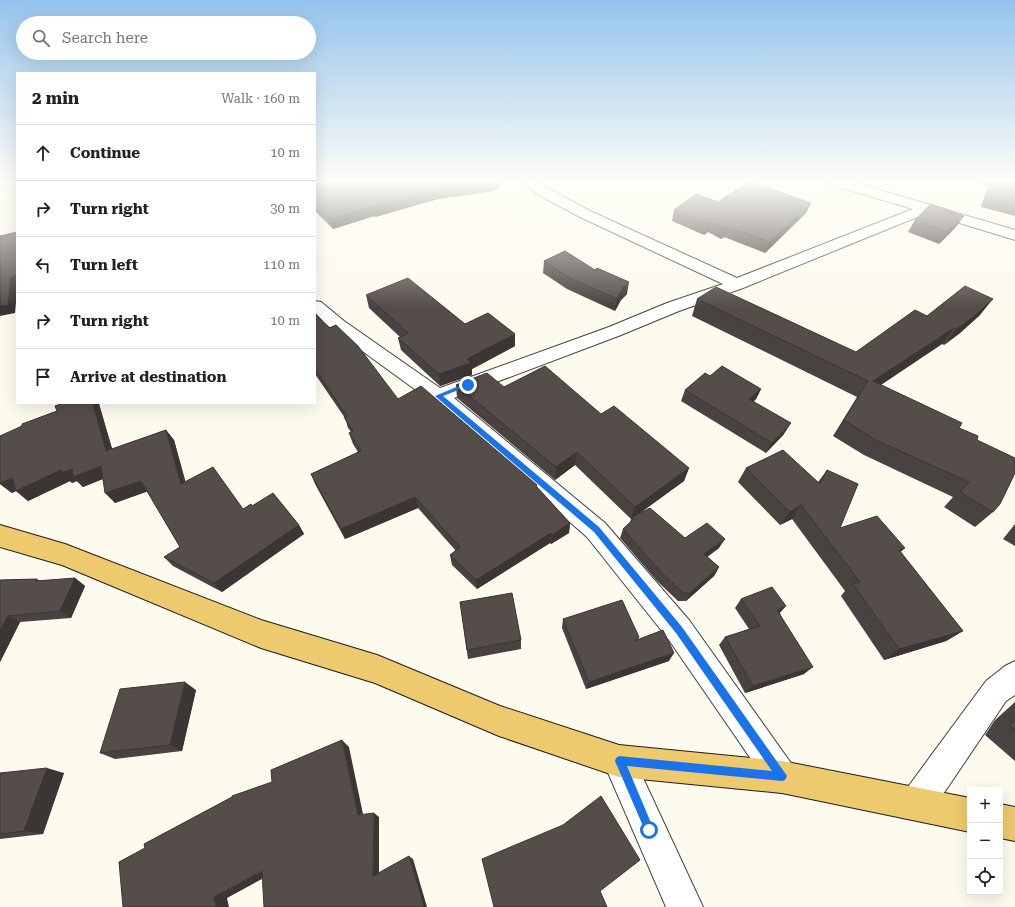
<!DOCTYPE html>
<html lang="en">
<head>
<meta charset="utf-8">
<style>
	:root { --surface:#fff; --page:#f6f6f6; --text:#202124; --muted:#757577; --line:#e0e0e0 }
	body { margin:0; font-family:"Roboto Serif",serif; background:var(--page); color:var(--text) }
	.controls { position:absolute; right:12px; bottom:12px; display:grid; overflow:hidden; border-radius:0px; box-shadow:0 4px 16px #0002 }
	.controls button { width:36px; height:36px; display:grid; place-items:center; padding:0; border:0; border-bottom:1px solid var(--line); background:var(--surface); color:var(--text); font:20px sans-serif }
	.stop { position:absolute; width:12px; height:12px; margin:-9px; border:3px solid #1a73e8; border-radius:50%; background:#fff }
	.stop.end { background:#1a73e8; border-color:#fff; box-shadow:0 1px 4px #0008 }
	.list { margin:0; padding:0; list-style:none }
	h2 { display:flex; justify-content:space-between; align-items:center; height:52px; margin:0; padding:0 16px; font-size:17px }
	h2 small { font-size:13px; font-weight:400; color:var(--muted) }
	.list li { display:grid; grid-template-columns:26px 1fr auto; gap:12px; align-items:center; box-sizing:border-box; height:56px; padding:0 16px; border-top:1px solid var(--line) }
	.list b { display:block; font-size:15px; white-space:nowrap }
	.list em { font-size:13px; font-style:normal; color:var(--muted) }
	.icon { flex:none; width:22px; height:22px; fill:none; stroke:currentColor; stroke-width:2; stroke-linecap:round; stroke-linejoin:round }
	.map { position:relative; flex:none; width:1015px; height:907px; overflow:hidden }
	.search { position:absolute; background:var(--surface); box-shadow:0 4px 16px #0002; left:16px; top:16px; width:300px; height:44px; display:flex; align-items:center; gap:10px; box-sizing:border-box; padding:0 14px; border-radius:22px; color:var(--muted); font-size:15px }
	.panel { position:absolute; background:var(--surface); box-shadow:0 4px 16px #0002; left:16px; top:72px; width:300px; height:332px; border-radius:0px }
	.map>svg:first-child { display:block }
</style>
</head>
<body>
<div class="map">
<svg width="1015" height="907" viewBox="0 0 1015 907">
	<rect width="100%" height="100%" fill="#fdfaee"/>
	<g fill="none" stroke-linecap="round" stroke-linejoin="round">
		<g stroke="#404040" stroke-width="2">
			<path id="minor" d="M0,180H17L16,183L0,187Z
				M521,180H536L547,188L590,211L737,278L913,209L825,183L824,180H846L1015,230V240L927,213L743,288L679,311L621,335L454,398L605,523L689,620L793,766L798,777L793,788L782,793L771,788L669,640L587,537L431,401L332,329L315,315V301L321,302L344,321L440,388L609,327L667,303L723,284L580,217L537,194Z
				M1015,661V695L1006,701L929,815L917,820L905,815L900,803L905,791L986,681L1005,666Z
				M619,745L630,750L703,907H666L603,761L608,750Z"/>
		</g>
		<g stroke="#1e1e1e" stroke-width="2">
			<path id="major" d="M0,525L65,544L261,620L377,655L500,706L619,745L782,761L970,798V832L782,793L619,777L499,736L375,683L261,648L62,565L0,547Z
				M1000,804L1015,807V841L1000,838Z"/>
		</g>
		<use href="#minor" fill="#fff" fill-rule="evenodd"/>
		<use href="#major" fill="#edca6e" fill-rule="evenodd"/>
	</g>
	<path fill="#484240" d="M315,180H500V187L494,191L438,199L375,217L374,216L333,229L315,211Z
		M967,180H1015V216L981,207L988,186Z
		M718,202L811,203L806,213L765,253L724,237L721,239L708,232L704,235L672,221L674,210Z
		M915,220L956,227L939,244L908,232Z
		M544,261L627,294L621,300L615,311L567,289L543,273Z
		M366,295L465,324L515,346L472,369V375L440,386L401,350L398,338L400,337L369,308Z
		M697,299L856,352L927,316L980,315L960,333L944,345L942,344L881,385L959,428L977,440L993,512L975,527L944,507L953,497L864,455L833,436L857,397L692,316Z
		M315,313L398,399L537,485V487L570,523L569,533L551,544L550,543L477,589L452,565L450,555L456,551L418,508L345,539L315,484L311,474L358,452L353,444L349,433L351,432L348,428L345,418L315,374Z
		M710,376L761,389L756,399L753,402L784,434L766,453L681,401L685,390Z
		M456,385L601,414L689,468L684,481L640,513L685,538L719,548L707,557L719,567L714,576L686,601H678L657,581L620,538L623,529L630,522L631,519L575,465L555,480L457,398Z
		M99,404L112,449L166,430L174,440L185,482L243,509L252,506L299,525L304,534L222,592L173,566L164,557L180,547L147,491L115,503L103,479L83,487L77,481L72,483L70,481L28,501L16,491L12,493L0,484V436L57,411Z
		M746,468L818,482L827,470L840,528L901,552L963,631L946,641L884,660L841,596L845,591L792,519L780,525L738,482Z
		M1015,524V546L1003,539Z
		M75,578L85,586L71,618L20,622L0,662V580L37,579L40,581Z
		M741,599L780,613L804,674L745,693L719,645L725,637L749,629L735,608Z
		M460,602L521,640V649L468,659Z
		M563,619L639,637L638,640L669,661L586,689L562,628Z
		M196,690L182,751L115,759L100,753Z
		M1015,702V761L985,735L995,720Z
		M0,773H64L43,834L0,839Z"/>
	<path fill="#3b3634" d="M496,180H500V187L494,191L438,199L375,217L373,208L437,189Z
		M811,203L806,213L765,253L770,242Z
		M372,206L374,216L333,229L331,219Z
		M964,216L956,227L939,244L947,232Z
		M711,222L708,232L704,235L708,224Z
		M728,227L724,237L721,239L725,228Z
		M17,275V292L15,313L0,316V306L11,277Z
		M629,282L627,294L621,300L615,311L617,299L623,287Z
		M993,299L980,315L960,333L944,345L957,329Z
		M954,328L942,344L862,397L873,381Z
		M515,334V346L472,369V375L440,386L439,374L467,359Z
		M761,389L756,399L744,410L749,399Z
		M93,403H98L99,404L116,462L106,451Z
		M791,423L784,434L766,453L772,443Z
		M166,430L174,440L189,494L181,484Z
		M577,452L575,465L555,480L556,467Z
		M101,466L110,476L83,487L77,481L72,483L70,481L28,501L16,491L12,493L0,484V483L12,478L61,470Z
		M689,468L684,481L633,518L632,517L631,519L635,507Z
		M141,481L149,491L115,503L105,493Z
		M415,497L418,508L345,539L341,529Z
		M801,505L792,519L780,525L790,512Z
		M570,523L569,533L551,544L552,535Z
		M299,525L304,534L222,592L214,583Z
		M551,533L550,543L477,589L476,580Z
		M725,539L719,548L699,563L704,554Z
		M905,548L891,561L899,550Z
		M719,567L714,576L686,601L690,593Z
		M75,578L85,586L71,618L60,611Z
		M786,606L778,615L777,610Z
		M8,616L20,622L0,662V631Z
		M963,631L946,641L884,660L899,649Z
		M674,653L669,661L586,689L589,682Z
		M813,667L804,674L745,693L753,686Z
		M185,682L196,690L182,751L170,745Z
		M342,740L349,747L364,819L358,815Z
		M47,768L64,773L43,834L24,831Z
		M374,813L379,817V877L373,876Z
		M409,856L413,859L427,907H424Z
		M262,871L273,873L227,898L229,907H216L214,897Z"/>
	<path fill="#544d4a" stroke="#3b3634" d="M315,180H496L494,182L437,189L373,208L372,206L331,219L315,204Z
		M993,180H1015V204L987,198Z
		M749,181L811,203L770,242L728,227L725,228L711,222L708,224L674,210L696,194L718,202Z
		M931,204L964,216L947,232L915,220Z
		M17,232V275L11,277L8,305L0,306V236Z
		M565,251L595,270L597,268L629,282L623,287L617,299L568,277L544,261Z
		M408,278L465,324L488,313L515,334L467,359L471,363L439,374L398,338L408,333L366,295Z
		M965,286L993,299L973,317L957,329L954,328L873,381L962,423L959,428L978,436L977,440L1015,458V473L1000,504L993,512L960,492L969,482L876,440L844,420L868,381L697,299L716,287L856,352L915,310L927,316Z
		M315,313L329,328L336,325L358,346L398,399L421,386L537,485L536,486L570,523L552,535L551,533L476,580L450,555L460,547L415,497L341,529L311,474L361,451L349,433L353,431L344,417L347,416L315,369Z
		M545,366L601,414L614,406L689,468L635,507L577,452L556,467L456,385L487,373L504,387Z
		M722,366L761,389L749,399L791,423L772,443L685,390L705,373L710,376Z
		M63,403H93L106,451L166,430L181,484L213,467L243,509L251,504L252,506L273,493L299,525L214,583L164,557L180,547L141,481L105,493L101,466L73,477L72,469L62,473L61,470L16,491L12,478L0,483V436L22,426V424L57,411L55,406Z
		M783,450L820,484L827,470L858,484L840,528L877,516L905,548L899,550L963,631L899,649L853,584L860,582L801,505L790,512L746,468Z
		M650,508L685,538L707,523L725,539L704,554L719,567L690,593H683L661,572L623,529L634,519L632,517Z
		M75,578L60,611L8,616L0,631V580L37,579L36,581Z
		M772,587L786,606L777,610L813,667L753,686L725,637L760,626L741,599Z
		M512,593L521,640L467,650L460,602Z
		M622,600L639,637L634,641L663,630L674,653L589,682L563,619Z
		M185,682L170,745L100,753L120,689Z
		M1015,719V730L1010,726Z
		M342,740L358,815L374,813L373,876L409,856L424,907H264L262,871L214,897L216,907H123L119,862L145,848L144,844L232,797V796L272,782L271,770Z
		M47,768L24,831L0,834V773Z
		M601,796L640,860L600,891L607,907H494L482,859L563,825Z"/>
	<linearGradient id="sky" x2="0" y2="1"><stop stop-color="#94c4ec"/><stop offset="0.59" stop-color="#fefdf7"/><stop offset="1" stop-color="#fefdf7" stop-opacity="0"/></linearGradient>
	<rect width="1015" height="307" fill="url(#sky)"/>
	<path fill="#1a73e8" d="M466,383L471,385L443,396L599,527L682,627L785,773L787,776L785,780L782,781L627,766L654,830L653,833L649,835L646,833L615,761L616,758L619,756L772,771L676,633L594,532L435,396Z"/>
</svg>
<div class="controls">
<button>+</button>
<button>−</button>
<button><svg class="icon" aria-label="locate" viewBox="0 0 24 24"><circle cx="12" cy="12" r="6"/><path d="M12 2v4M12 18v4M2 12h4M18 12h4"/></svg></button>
</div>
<div class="stop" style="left:649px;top:830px"></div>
<div class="stop end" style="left:468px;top:385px"></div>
<div class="search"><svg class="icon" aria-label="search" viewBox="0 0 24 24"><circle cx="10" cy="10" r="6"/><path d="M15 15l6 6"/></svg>Search here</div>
<section class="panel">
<h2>2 min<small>Walk · 160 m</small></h2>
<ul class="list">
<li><svg class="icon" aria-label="ahead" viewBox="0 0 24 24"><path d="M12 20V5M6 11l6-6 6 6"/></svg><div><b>Continue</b></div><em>10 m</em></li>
<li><svg class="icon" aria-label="right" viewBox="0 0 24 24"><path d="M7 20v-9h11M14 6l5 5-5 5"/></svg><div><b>Turn right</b></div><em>30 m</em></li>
<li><svg class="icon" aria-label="left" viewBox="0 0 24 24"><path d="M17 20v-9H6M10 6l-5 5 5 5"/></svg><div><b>Turn left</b></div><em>110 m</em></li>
<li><svg class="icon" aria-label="right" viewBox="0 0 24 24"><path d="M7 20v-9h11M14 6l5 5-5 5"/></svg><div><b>Turn right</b></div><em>10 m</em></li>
<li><svg class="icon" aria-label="arrive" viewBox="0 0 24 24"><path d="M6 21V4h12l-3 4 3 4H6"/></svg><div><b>Arrive at destination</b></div></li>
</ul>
</section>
</div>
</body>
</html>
